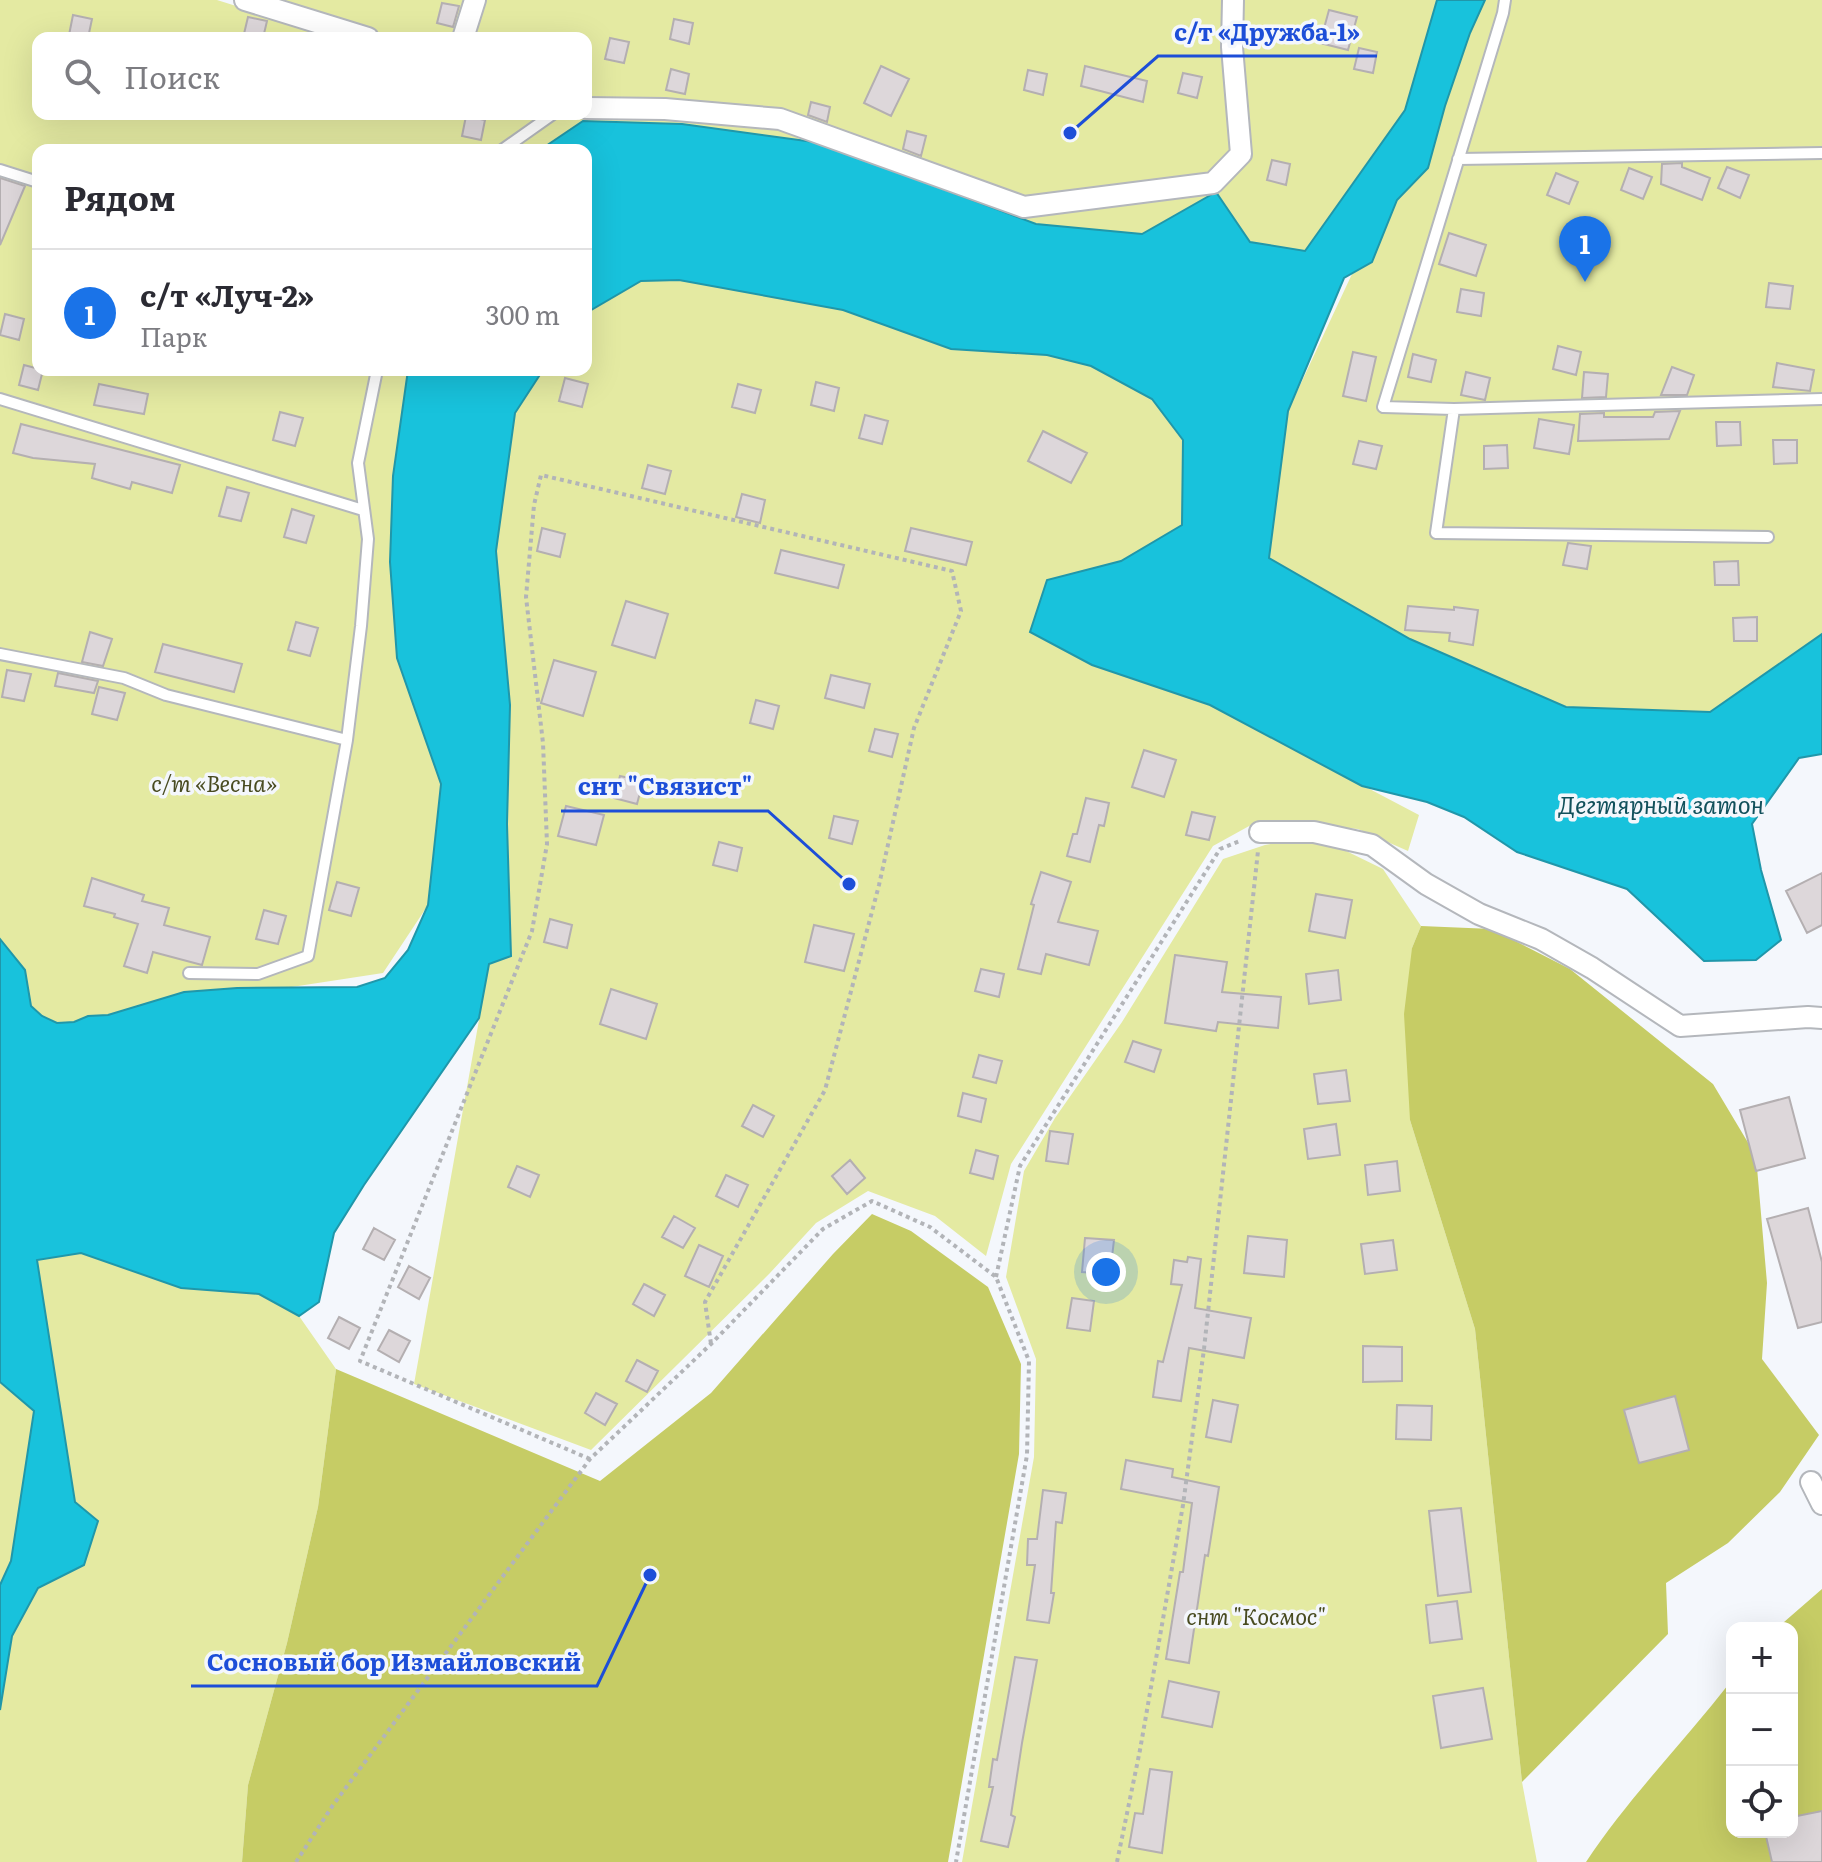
<!DOCTYPE html>
<html lang="ru">
<head>
<meta charset="utf-8">
<style>
	:root { --surface:#fff; --page:#f7f7f7; --text:#2b2b33; --muted:#7c7c81; --line:#e1e1e2; --accent:#1a73e8 }
	body { margin:0; font-family:Literata,serif; background:var(--page); color:var(--text) }
	.controls { position:absolute; right:24px; bottom:24px; display:grid; overflow:hidden; border-radius:16px; box-shadow:0 8px 32px #0002 }
	.controls button { width:72px; height:72px; display:grid; place-items:center; padding:0; border:0; border-bottom:2px solid var(--line); background:var(--surface); color:var(--text); font:40px sans-serif }
	.you { position:absolute; left:1106px; top:1272px; width:28px; height:28px; margin:-20px; border:6px solid #fff; border-radius:50%; background:#1a73e8; box-shadow:0 0 0 12px #1a73e833 }
	.badge { display:grid; place-items:center; width:52px; height:52px; border-radius:50%; background:var(--accent); color:#fff; font-size:26px; font-weight:700 }
	.pin { position:absolute; translate:-50% -66px; filter:drop-shadow(0 2px 4px #0008) }
	.pin::after { content:''; position:absolute; top:42px; width:28px; height:24px; background:inherit; clip-path:polygon(0 0,100% 0,50% 100%) }
	.list { margin:0; padding:0; list-style:none }
	h2 { display:flex; justify-content:space-between; align-items:center; height:104px; margin:0; padding:0 32px; font-size:34px }
	h2 small { font-size:26px; font-weight:400; color:var(--muted) }
	.list li { display:grid; grid-template-columns:52px 1fr auto; gap:24px; align-items:center; box-sizing:border-box; height:128px; padding:0 32px; border-top:2px solid var(--line) }
	.list b { display:block; font-size:30px; white-space:nowrap }
	.list p { margin:0; font-size:26px; white-space:nowrap; color:var(--muted) }
	.list em { font-size:26px; font-style:normal; color:var(--muted) }
	.icon { flex:none; width:44px; height:44px; fill:none; stroke:currentColor; stroke-width:2; stroke-linecap:round; stroke-linejoin:round }
	.map { position:relative; flex:none; width:1822px; height:1862px; overflow:hidden }
	.search { position:absolute; background:var(--surface); box-shadow:0 8px 32px #0002; left:32px; top:32px; width:560px; height:88px; display:flex; align-items:center; gap:20px; box-sizing:border-box; padding:0 28px; border-radius:16px; color:var(--muted); font-size:30px }
	.panel { position:absolute; background:var(--surface); box-shadow:0 8px 32px #0002; left:32px; top:144px; width:560px; height:232px; border-radius:16px }
	.map>svg:first-child { display:block }
</style>
</head>
<body>
<div class="map">
<svg width="1822" height="1862" viewBox="0 0 1822 1862">
	<rect width="100%" height="100%" fill="#f4f7fc"/>
	<path fill="#e4eaa2" d="M0,0H217L339,38H38V114H567L580,120L576,114H586V38H471L482,0H1444L1405,110L1305,251L1250,242L1216,192L1142,234L1036,224L904,172L583,121L540,150H38V370H408L393,476L390,562L397,658L441,784L428,905L383,973L108,1015L88,1016L74,1022L57,1023L42,1016L31,1006L25,970L0,939Z
		M272,0H468L457,38H393Z
		M1480,0H1822V634L1710,712L1566,707L1410,639L1269,558L1288,411Z
		M679,280L843,310L951,349L1047,355L1091,366L1152,399L1183,440L1182,525L1121,561L1047,580L1092,665L1210,705L1419,815L1408,851L1358,829L1260,820L1213,846L1011,1164L986,1256L935,1216L868,1191L816,1223L770,1273L591,1450L414,1384L489,964L511,956L507,824L510,705L496,551L515,413L543,370H586V313L641,281Z
		M1294,840L1340,848L1383,869L1421,926L1412,948L1410,1120L1475,1329L1522,1782L1537,1862H962L1034,1457L1036,1359L1006,1277L1024,1171L1055,1118L1122,1022L1223,859L1265,845Z
		M81,1253L181,1288L259,1294L299,1316L336,1369L318,1507L287,1643L248,1785L242,1862H0V1710L12,1636L38,1588L84,1565L37,1260Z
		M0,1382L34,1411L11,1562L0,1584Z"/>
	<path fill="#c6cc65" d="M1421,926L1492,929L1570,969L1713,1084L1756,1156L1767,1283L1762,1359L1819,1435L1780,1492L1728,1543L1666,1583L1668,1634L1522,1782L1475,1329L1410,1120L1404,1014L1412,948Z
		M872,1214L911,1231L988,1287L1021,1364L1019,1454L948,1862H242L248,1785L287,1643L318,1507L336,1369L600,1481L711,1393L833,1254Z
		M1822,1589V1862H1586C1629,1797 1684,1742 1732,1680V1832H1792V1628H1777Z"/>
	<path fill="#18c2dc" stroke="#2097aa" stroke-width="2" d="M1437,0H1485L1470,33L1445,106L1428,168L1397,200L1372,262L1344,278L1288,411L1269,558L1410,639L1566,707L1710,712L1822,634V754L1799,758L1752,824L1761,870L1781,940L1756,960L1704,961L1627,889L1517,852L1464,817L1427,802L1362,786L1210,705L1092,665L1030,632L1047,580L1121,561L1182,525L1183,440L1152,399L1091,366L1047,355L951,349L843,310L679,280L641,281L586,313V150H540L583,121L682,124L821,143L1036,224L1142,234L1216,192L1250,242L1305,251L1405,110Z
		M408,370H543L515,413L496,551L510,705L507,824L511,956L489,964L479,1018L364,1185L334,1233L319,1302L299,1316L259,1294L181,1288L81,1253L37,1260L75,1502L98,1521L84,1565L38,1588L12,1636L0,1710V1585L11,1561L34,1411L0,1382V939L25,970L31,1006L42,1016L57,1023L74,1022L88,1016L108,1015L184,992L237,988L357,987L385,978L408,950L428,905L441,784L397,658L390,562L393,476Z"/>
	<path fill="#ddd7da" stroke="#b4afb1" stroke-width="2" d="M442,3L459,6L453,27L437,23Z
		M1329,10L1357,17L1348,50L1320,43Z
		M73,15L92,19L88,38L69,35Z
		M248,17L267,21L263,38H243Z
		M674,19L693,23L689,44L670,39Z
		M610,38L629,42L624,63L605,59Z
		M1359,48L1377,52L1373,73L1354,69Z
		M881,66L909,79L891,116L864,103Z
		M1085,66L1147,81L1143,102L1081,86Z
		M671,69L689,74L685,94L666,90Z
		M1028,70L1047,74L1043,95L1024,90Z
		M1183,73L1202,77L1197,98L1178,93Z
		M811,102L830,107L827,122L808,115Z
		M466,116L485,120L481,140L462,136Z
		M907,131L926,136L921,156L903,149Z
		M1272,160L1290,164L1286,185L1267,180Z
		M1682,163V167L1710,178L1702,200L1661,184L1662,164Z
		M1727,167L1749,175L1740,198L1718,188Z
		M1629,168L1652,177L1643,199L1621,190Z
		M1556,173L1578,182L1569,204L1547,195Z
		M0,178L25,186L0,245Z
		M1449,233L1486,245L1476,276L1439,264Z
		M1769,283L1793,286L1790,309L1766,307Z
		M1461,289L1484,293L1481,316L1457,312Z
		M5,314L24,319L19,340L0,335Z
		M1558,346L1581,352L1576,375L1553,369Z
		M1353,352L1376,357L1366,401L1343,396Z
		M1413,354L1436,360L1431,382L1408,377Z
		M1777,363L1814,370L1810,391L1773,387Z
		M24,365L43,370L38,390L19,385Z
		M1672,367L1694,375L1687,395H1661Z
		M1466,372L1490,378L1485,400L1461,395Z
		M1584,372L1608,374L1606,397L1582,398Z
		M565,378L588,384L582,407L559,401Z
		M816,382L839,388L834,411L811,405Z
		M99,384L148,394L144,414L94,405Z
		M738,384L761,390L755,413L732,407Z
		M1680,411L1669,439L1578,441L1580,414L1604,413V417H1653L1655,412Z
		M280,412L303,418L295,446L273,440Z
		M865,415L888,421L882,444L859,438Z
		M1539,419L1574,425L1569,454L1534,448Z
		M1716,422H1740L1741,445L1717,446Z
		M21,424L180,465L172,493L132,482L130,489L92,478L95,464L33,458L13,453Z
		M1043,431L1087,453L1071,483L1028,461Z
		M1773,440H1797V463L1774,464Z
		M1359,441L1382,446L1376,469L1353,464Z
		M1507,445L1508,468L1484,469V446Z
		M648,465L671,471L665,494L642,488Z
		M227,487L249,493L241,521L219,516Z
		M742,494L765,500L760,523L736,517Z
		M292,509L314,516L306,543L284,537Z
		M542,528L565,534L560,557L537,551Z
		M911,528L972,542L966,565L905,551Z
		M1568,543L1591,546L1587,569L1563,565Z
		M781,550L844,565L838,588L775,573Z
		M1738,561L1739,585H1715L1714,562Z
		M626,601L668,614L655,658L612,645Z
		M1408,606L1454,610V607L1478,610L1473,645L1449,641L1450,633L1405,630Z
		M1757,617V641H1734L1733,618Z
		M296,622L318,628L310,656L288,650Z
		M90,632L112,639L103,666L82,662Z
		M163,644L242,664L234,692L155,672Z
		M554,660L596,672L583,716L541,703Z
		M7,670L31,674L24,701L2,697Z
		M58,673L98,681L94,693L55,686Z
		M831,675L870,684L864,708L825,698Z
		M99,687L125,693L117,720L92,714Z
		M756,700L779,706L773,729L750,723Z
		M875,729L898,734L892,757L869,751Z
		M1144,750L1176,760L1164,797L1132,787Z
		M620,776L643,781L637,804L614,798Z
		M1086,798L1109,803L1104,826L1099,825L1090,862L1067,856L1073,834H1077Z
		M566,806L604,815L596,845L558,836Z
		M1192,812L1215,817L1209,840L1186,835Z
		M834,816L858,821L852,844L829,838Z
		M719,842L742,848L737,871L713,865Z
		M1041,872L1071,882L1058,922L1098,931L1089,965L1046,954L1041,974L1018,969L1034,905L1031,904Z
		M1822,873V925L1807,933L1786,891Z
		M92,878L144,895L142,901L169,908L164,925L210,937L202,965L153,952L147,973L124,966L138,924L114,917L115,914L84,906Z
		M337,882L359,888L351,916L329,910Z
		M1316,894L1352,900L1345,938L1309,931Z
		M264,910L286,916L278,944L256,939Z
		M550,919L572,925L567,948L544,942Z
		M814,925L854,934L844,971L805,962Z
		M1175,955L1227,962L1222,992L1281,997L1278,1028L1218,1022L1216,1031L1165,1023Z
		M981,969L1004,974L999,997L975,991Z
		M1338,970L1341,1000L1309,1004L1306,974Z
		M611,989L657,1004L646,1039L600,1024Z
		M1133,1041L1161,1050L1154,1072L1125,1062Z
		M979,1055L1002,1061L996,1083L973,1077Z
		M1346,1070L1350,1101L1318,1104L1314,1074Z
		M963,1093L986,1099L981,1122L958,1116Z
		M1789,1097L1805,1158L1756,1171L1740,1110Z
		M753,1105L774,1116L763,1137L742,1126Z
		M1336,1124L1340,1155L1308,1159L1304,1129Z
		M1050,1131L1073,1134L1068,1164L1046,1161Z
		M976,1150L998,1156L993,1179L970,1173Z
		M850,1160L865,1178L847,1194L832,1176Z
		M1397,1161L1400,1191L1368,1195L1365,1165Z
		M517,1166L539,1175L530,1197L508,1187Z
		M726,1175L748,1185L738,1207L716,1196Z
		M1808,1208L1822,1262V1322L1798,1328L1767,1219Z
		M674,1216L695,1228L683,1248L662,1237Z
		M374,1228L395,1240L384,1260L363,1249Z
		M1248,1236L1287,1240L1284,1277L1244,1273Z
		M1085,1238L1114,1240L1110,1274L1082,1272Z
		M1393,1240L1397,1270L1365,1274L1361,1244Z
		M699,1245L723,1256L709,1287L685,1276Z
		M1188,1257L1201,1259L1195,1308L1251,1318L1244,1358L1189,1348L1181,1401L1153,1397L1158,1361L1163,1362L1182,1285L1171,1284L1174,1260L1187,1262Z
		M409,1266L430,1278L419,1299L398,1287Z
		M644,1284L665,1295L654,1316L633,1304Z
		M1072,1298L1094,1301L1090,1331L1067,1328Z
		M339,1317L360,1328L349,1349L328,1338Z
		M389,1330L410,1341L399,1362L378,1350Z
		M1363,1346L1402,1347V1381L1363,1382Z
		M637,1360L658,1371L647,1392L626,1381Z
		M596,1393L617,1404L605,1425L585,1413Z
		M1675,1396L1689,1450L1639,1463L1624,1410Z
		M1213,1400L1238,1405L1231,1442L1206,1437Z
		M1397,1405L1432,1406L1431,1440L1396,1439Z
		M1126,1460L1173,1469L1172,1477L1219,1487L1208,1556L1205,1555L1189,1663L1166,1659L1180,1572H1183L1192,1503L1121,1489Z
		M1043,1490L1066,1493L1062,1523L1056,1522L1051,1593H1054L1049,1623L1027,1620L1035,1565H1027L1028,1539H1037Z
		M1461,1508L1471,1592L1438,1596L1429,1511Z
		M1457,1601L1462,1639L1430,1643L1426,1605Z
		M1015,1657L1037,1660L1022,1743L1011,1815L1015,1817L1008,1847L981,1841L993,1787H989L993,1759L997,1760Z
		M1169,1681L1219,1692L1212,1727L1162,1717Z
		M1483,1688L1492,1739L1441,1748L1433,1696Z
		M1150,1769L1172,1772L1162,1853L1129,1847L1135,1813L1143,1814Z
		M1822,1811V1862H1772L1765,1832H1792V1817Z"/>
	<g fill="none" stroke-linecap="round" stroke-linejoin="round">
		<g stroke="#b4b7bc" stroke-width="14">
			<path id="service" d="M1505,0L1503,13L1383,407L1454,409L1822,399
				M502,150L553,114
				M1458,159L1822,153
				M0,170L38,182
				M0,399L363,510
				M1454,409L1436,533L1768,537
				M0,654L124,678L166,695L347,740
				M189,973L258,974L308,956L347,740L361,626L368,539L358,463L377,370"/>
		</g>
		<g stroke="#b4b7bc" stroke-width="24">
			<path id="minor" d="M245,0L368,38
				M463,38L475,0
				M586,108L665,109L780,119L1024,207L1213,183L1241,154L1232,47L1233,0
				M1260,832H1314L1372,845L1426,884L1479,914L1541,939L1592,968L1680,1026L1808,1017L1822,1018
				M1811,1482L1822,1504"/>
		</g>
		<path stroke="#b2b4b8" stroke-width="4" stroke-dasharray="4 4" stroke-linecap="butt" d="M996,1277L1020,1166L1220,849L1240,841
			M590,1459L360,1361L532,931L547,844L543,743L526,597L534,505L541,475L952,571L961,611L914,728L879,885L825,1090L705,1302L711,1344
			M296,1862L333,1805L590,1459L711,1344L823,1229L872,1201L930,1227L996,1277L1029,1361L1027,1455L956,1862
			M1117,1862L1140,1750L1183,1505L1204,1349L1258,851"/>
		<use href="#service" stroke="#fff" stroke-width="10"/>
		<use href="#minor" stroke="#fff" stroke-width="20"/>
	</g>
	<g text-anchor="middle" dominant-baseline="central" stroke-width="7" stroke-linejoin="round" paint-order="stroke">
		<g font-size="22" font-style="italic" fill="#484b20" stroke="#f4f7fc">
			<text x="214" y="782">с/т «Весна»</text>
			<text x="1256" y="1615">снт "Космос"</text>
		</g>
		<g font-size="24" font-style="italic" fill="#11505b" stroke="#f4f7fc">
			<text x="1661" y="803">Дегтярный затон</text>
		</g>
	</g>
	<path fill="none" stroke="#1d4ed8" stroke-width="3" d="M1070 133L1158 56H1377M849 884L768 811H561M650 1575L597 1686H191"/>
	<g fill="#1d4ed8" stroke="#f4f7fc" stroke-width="3">
		<circle cx="1070" cy="133" r="8"/>
		<circle cx="849" cy="884" r="8"/>
		<circle cx="650" cy="1575" r="8"/>
	</g>
	<g font-size="24" text-anchor="middle" font-weight="bold" fill="#1d4ed8" stroke="#f4f7fc" stroke-width="7" stroke-linejoin="round" paint-order="stroke">
		<text x="1267" y="41">с/т «Дружба-1»</text>
		<text x="665" y="795">снт "Связист"</text>
		<text x="394" y="1671">Сосновый бор Измайловский</text>
	</g>
</svg>
<div class="controls">
<button>+</button>
<button>−</button>
<button><svg class="icon" aria-label="locate" viewBox="0 0 24 24"><circle cx="12" cy="12" r="6"/><path d="M12 2v4M12 18v4M2 12h4M18 12h4"/></svg></button>
</div>
<div class="you"></div>
<div class="pin badge" style="left:1585px;top:282px">1</div>
<div class="search"><svg class="icon" aria-label="search" viewBox="0 0 24 24"><circle cx="10" cy="10" r="6"/><path d="M15 15l6 6"/></svg>Поиск</div>
<section class="panel">
<h2>Рядом<small></small></h2>
<ul class="list">
<li><span class="badge">1</span><div><b>с/т «Луч-2»</b><p>Парк</p></div><em>300 m</em></li>
</ul>
</section>
</div>
</body>
</html>
